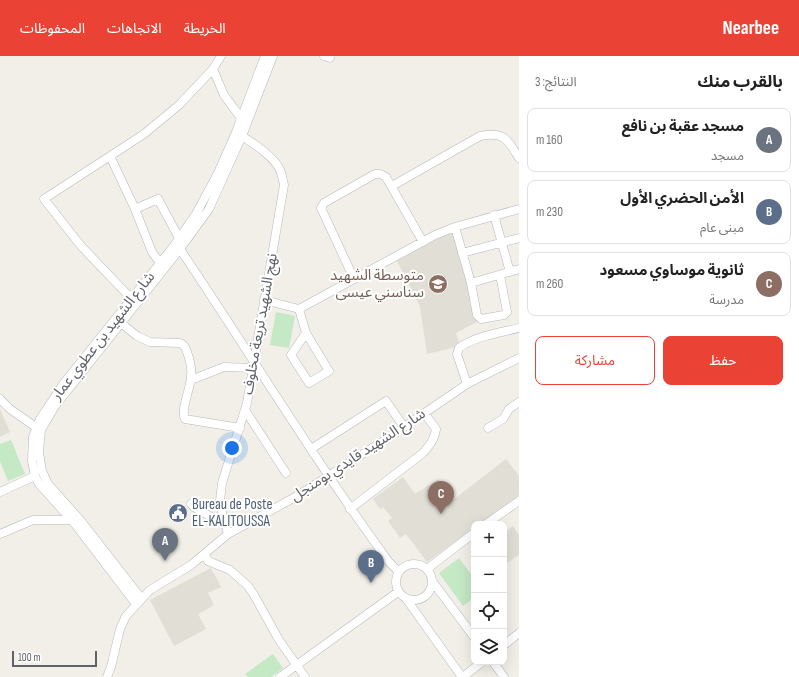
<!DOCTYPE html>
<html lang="ar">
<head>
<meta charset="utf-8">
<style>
	:root { --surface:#fff; --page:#f6f6f6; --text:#222; --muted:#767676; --line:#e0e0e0; --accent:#ea4335 }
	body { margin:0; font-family:"Sofia Sans Condensed","Noto Sans Arabic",sans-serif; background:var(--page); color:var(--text); direction:rtl }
	.controls { position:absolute; right:12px; bottom:12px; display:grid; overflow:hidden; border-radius:8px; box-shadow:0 4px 16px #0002 }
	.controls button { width:36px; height:36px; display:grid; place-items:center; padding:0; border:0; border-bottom:1px solid var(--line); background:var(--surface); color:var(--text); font:20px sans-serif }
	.scale { position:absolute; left:12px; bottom:10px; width:85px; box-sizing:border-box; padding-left:4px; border:2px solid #5f6368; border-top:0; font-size:11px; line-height:14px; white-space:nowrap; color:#5f6368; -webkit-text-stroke:3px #fff; paint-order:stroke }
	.you { position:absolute; left:232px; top:392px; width:14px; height:14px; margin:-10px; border:3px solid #fff; border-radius:50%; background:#1a73e8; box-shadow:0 0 0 6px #1a73e833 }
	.badge { display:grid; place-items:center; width:26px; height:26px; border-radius:50%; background:var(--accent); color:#fff; font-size:13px; font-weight:700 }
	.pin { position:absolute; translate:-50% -33px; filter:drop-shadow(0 1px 2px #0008) }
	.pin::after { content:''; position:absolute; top:21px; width:14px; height:12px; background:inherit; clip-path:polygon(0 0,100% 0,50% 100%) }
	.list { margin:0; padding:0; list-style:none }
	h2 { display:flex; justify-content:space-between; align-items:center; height:52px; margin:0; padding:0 16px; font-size:17px }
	h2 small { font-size:13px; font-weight:400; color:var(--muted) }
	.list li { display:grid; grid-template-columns:26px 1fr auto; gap:12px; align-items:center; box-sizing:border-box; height:64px; margin:0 8px 8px; padding:0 8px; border:1px solid var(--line); border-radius:8px }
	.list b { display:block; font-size:15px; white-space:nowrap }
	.list p { margin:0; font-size:13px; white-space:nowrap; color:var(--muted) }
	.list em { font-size:13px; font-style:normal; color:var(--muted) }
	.actions { display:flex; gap:8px; padding:12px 16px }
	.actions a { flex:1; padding:9px 0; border:1px solid var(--accent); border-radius:8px; text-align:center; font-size:14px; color:var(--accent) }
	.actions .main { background:var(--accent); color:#fff }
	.icon { flex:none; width:22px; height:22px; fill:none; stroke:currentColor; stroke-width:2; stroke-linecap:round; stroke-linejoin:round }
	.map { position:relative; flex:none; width:519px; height:621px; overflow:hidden; direction:ltr }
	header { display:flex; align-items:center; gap:24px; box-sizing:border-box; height:56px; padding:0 20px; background:var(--accent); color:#fff }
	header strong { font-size:19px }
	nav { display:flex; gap:22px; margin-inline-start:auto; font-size:14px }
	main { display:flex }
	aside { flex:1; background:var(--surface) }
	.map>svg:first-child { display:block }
</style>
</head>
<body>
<header>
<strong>Nearbee</strong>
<nav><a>الخريطة</a><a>الاتجاهات</a><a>المحفوظات</a></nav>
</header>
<main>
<aside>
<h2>بالقرب منك<small>النتائج: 3</small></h2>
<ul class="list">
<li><span class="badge" style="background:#6b7280">A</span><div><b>مسجد عقبة بن نافع</b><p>مسجد</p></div><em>160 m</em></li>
<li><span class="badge" style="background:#5c6f8a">B</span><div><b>الأمن الحضري الأول</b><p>مبنى عام</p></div><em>230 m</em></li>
<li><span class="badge" style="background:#8d6e63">C</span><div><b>ثانوية موساوي مسعود</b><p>مدرسة</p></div><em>260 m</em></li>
</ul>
<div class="actions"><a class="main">حفظ</a><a>مشاركة</a></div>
</aside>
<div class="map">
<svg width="519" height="621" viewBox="0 0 519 621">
	<rect width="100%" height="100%" fill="#f1efe8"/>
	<path fill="#e1ded6" d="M452,175L479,265L456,277L460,290L427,298L420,251L397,205Z
		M0,353L10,376L0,381Z
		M506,403L519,420V439L479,468H474V472L427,506L406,478L400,482L388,465L392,462L383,451L380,453L373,443L403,421L415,438L438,423L453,444Z
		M513,470L519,479V499L504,509V477Z
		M211,512L221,531L208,537L214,549L198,558L206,573L174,590L150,544Z"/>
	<path fill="#c5e8c5" d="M276,256L295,260L289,292L270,289Z
		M11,384L25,418L8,425L0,405V388Z
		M459,502L474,522V542L463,550L439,517Z
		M273,598L283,612L271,621H248L245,618Z"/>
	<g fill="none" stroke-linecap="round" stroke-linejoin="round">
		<g stroke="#b5b8bc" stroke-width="9">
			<path id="minor" d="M221,0L213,13L224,39L241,62
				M324,0L330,2
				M110,100L135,153L152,196L160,207
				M392,130L480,80C504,75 507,83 519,102
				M135,153L158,143L179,182
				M494,159L510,216
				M455,171L471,227L477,259L481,263L504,259L507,256L500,219
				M180,193C250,297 315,405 389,506L398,515
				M462,197L519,182
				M354,223L321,152L324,147L375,118H380L386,121L423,186
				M471,227L519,213
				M133,241L126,237L81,190L44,143L144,78L179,49L213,13
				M264,244L299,253L435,179L455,171L519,153
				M299,253L306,277L291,299L309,327L329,315L306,277
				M121,267L137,280L150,286L179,287C184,288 185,291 187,296C190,304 192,312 191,320C191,332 180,354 185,363L240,372
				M191,324L224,311L253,312
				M467,328L457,298L459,292C475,280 499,277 519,272
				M0,343L10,353L40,374
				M245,354L286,417
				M488,372L503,363L509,353L519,346
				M311,393L386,345L404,371
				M0,436L35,420
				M191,448L194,451L225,469
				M350,453L423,397C429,390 435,383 436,373L424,357
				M486,468L519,445
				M0,478L33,464H71
				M228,478L221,453L220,445L222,427L247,347L284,129C283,124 282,119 280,114C274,100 251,86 238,77
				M205,499L208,505L230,514L248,530L254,539L279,584L305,621
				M396 526a18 18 0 1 1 36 0a18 18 0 1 1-36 0Z
				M427,513L474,477
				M432,525L474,581
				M141,542L81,465L48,428L42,415L39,396L41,374L55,350L180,193L209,153L242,80L273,0
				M407,544L462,621
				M136,548L75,468L39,428L35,420L32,405L33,381L40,363L64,327L173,191L196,158L217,119L236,76L265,0
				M504,589L519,577
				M493,606L504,621
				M107,621L111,611L120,573L126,560L150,534L191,509L228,478L297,440L391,380L467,328L519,302
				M280,621L398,536
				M463,621L482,606"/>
		</g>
		<use href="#minor" stroke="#fff" stroke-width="8"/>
	</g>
	<defs>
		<g id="school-disc" transform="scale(1)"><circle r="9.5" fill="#8d6e63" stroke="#fff"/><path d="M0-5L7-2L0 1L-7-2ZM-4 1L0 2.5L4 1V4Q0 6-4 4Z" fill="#fff"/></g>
		<g id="civic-disc" transform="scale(1)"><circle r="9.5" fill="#5c6f8a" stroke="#fff"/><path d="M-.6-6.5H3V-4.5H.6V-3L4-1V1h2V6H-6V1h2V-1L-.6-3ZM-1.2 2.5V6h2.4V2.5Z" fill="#fff"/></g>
	</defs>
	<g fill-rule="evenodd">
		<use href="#school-disc" x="438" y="228"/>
		<use href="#civic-disc" x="178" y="457"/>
	</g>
	<g text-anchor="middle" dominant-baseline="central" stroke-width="4" stroke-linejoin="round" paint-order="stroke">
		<g font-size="15" fill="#785e54" stroke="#fff" text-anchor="end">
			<text x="424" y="219">متوسطة الشهيد<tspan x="424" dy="17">سناسني عيسى</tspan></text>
		</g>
		<g font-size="15" fill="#5f6368" stroke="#fff">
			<text transform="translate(260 268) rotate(-80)">نهج الشهيد تريعة مخلوف</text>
			<text transform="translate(103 280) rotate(-52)">شارع الشهيد بن عطوي عمار</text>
			<text transform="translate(358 399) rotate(-33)">شارع الشهيد قايدي بومنجل</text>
		</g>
		<g font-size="15" fill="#4e5e75" stroke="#fff" text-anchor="start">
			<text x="192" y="448">Bureau de Poste<tspan x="192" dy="17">EL-KALITOUSSA</tspan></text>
		</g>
	</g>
</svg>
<div class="controls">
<button>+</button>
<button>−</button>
<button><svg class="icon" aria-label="locate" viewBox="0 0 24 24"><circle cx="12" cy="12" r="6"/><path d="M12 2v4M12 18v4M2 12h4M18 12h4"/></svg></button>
<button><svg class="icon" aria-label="layers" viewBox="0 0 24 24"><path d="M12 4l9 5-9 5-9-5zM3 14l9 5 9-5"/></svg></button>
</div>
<div class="scale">100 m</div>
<div class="you"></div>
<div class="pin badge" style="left:165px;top:505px;background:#6b7280">A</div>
<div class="pin badge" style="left:371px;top:527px;background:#5c6f8a">B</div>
<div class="pin badge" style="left:441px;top:458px;background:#8d6e63">C</div>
</div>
</main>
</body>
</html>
